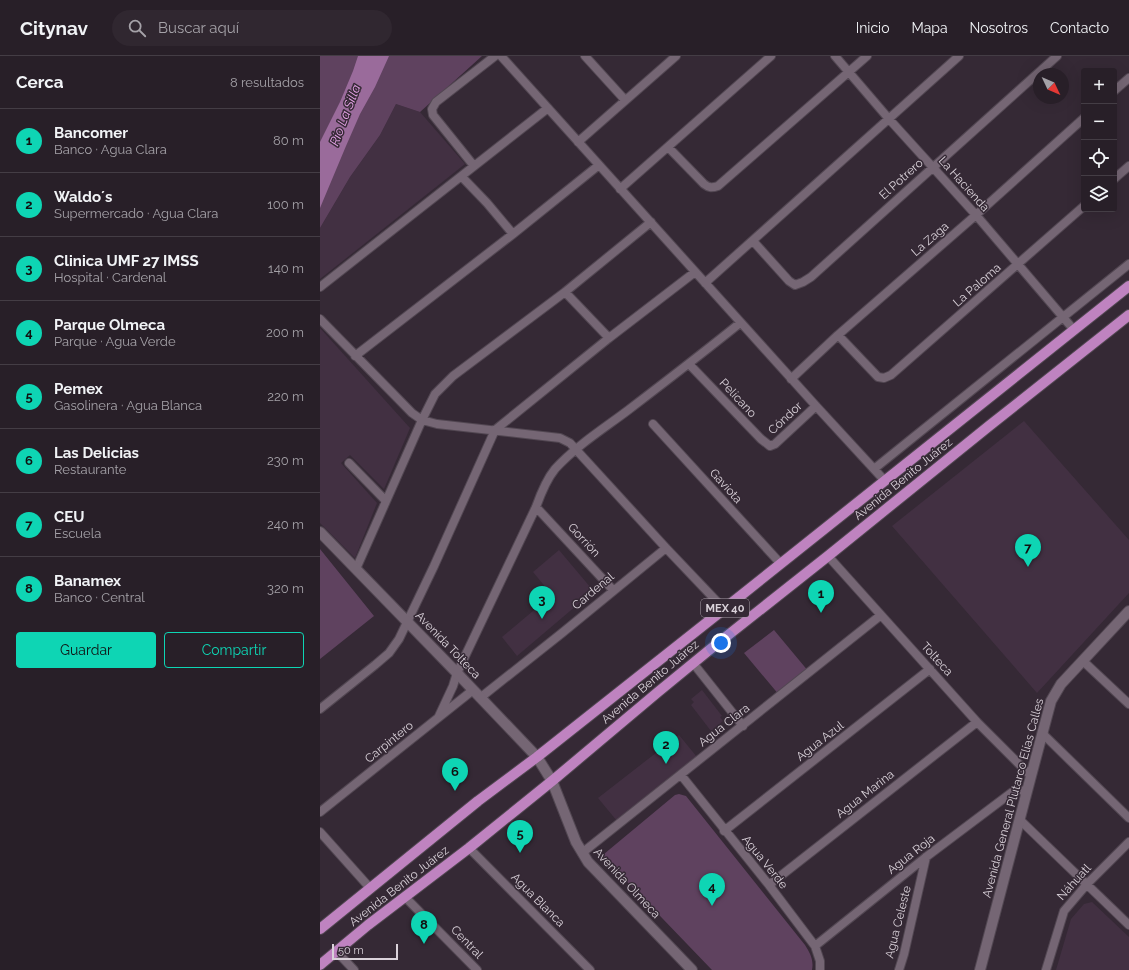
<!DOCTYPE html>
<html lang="es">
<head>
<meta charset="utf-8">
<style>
	:root { --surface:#281f28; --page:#302730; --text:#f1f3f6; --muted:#a5a2a8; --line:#443d45; --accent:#0ed5b4 }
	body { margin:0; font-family:Raleway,sans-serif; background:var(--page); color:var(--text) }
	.controls { position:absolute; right:12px; top:12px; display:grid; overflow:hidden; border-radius:4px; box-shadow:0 4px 16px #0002 }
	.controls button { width:36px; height:36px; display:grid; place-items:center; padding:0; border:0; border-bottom:1px solid var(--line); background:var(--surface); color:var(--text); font:20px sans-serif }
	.compass { position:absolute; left:713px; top:12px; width:36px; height:36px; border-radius:50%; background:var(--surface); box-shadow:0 4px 16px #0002; rotate:134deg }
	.scale { position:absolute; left:12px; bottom:10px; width:66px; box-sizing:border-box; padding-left:4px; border:2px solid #dad2da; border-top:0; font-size:11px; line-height:14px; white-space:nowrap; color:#dad2da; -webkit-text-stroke:3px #352935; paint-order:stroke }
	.you { position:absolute; left:401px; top:587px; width:14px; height:14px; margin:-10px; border:3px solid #fff; border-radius:50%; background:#1a73e8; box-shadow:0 0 0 6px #1a73e833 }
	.badge { display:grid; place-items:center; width:26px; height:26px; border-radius:50%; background:var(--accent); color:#111; font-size:13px; font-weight:700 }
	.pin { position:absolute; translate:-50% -33px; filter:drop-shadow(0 1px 2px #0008) }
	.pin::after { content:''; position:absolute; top:21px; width:14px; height:12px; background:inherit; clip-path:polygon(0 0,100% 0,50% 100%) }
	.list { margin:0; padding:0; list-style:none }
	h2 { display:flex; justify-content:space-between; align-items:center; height:52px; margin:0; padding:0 16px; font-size:17px }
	h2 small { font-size:13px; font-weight:400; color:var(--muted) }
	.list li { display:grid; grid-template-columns:26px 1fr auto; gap:12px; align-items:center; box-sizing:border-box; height:64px; padding:0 16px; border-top:1px solid var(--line) }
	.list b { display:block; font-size:15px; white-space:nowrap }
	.list p { margin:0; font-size:13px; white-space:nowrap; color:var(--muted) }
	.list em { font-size:13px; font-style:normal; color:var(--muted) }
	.actions { display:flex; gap:8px; padding:12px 16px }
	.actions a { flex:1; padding:9px 0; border:1px solid var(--accent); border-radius:4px; text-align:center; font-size:14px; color:var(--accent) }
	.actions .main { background:var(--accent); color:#111 }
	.icon { flex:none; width:22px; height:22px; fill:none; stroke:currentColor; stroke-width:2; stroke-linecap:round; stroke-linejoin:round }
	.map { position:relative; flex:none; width:809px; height:914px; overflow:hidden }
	header { display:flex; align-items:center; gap:24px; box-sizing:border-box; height:56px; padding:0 20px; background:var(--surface); border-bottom:1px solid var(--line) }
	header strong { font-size:19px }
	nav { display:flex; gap:22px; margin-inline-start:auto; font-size:14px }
	.search { width:280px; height:36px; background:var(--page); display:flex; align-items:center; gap:10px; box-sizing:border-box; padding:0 14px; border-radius:22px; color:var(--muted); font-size:15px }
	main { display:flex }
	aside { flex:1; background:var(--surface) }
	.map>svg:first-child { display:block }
</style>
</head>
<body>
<header>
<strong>Citynav</strong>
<div class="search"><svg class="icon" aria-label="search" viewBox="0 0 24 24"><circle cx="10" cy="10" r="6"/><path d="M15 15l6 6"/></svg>Buscar aquí</div>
<nav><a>Inicio</a><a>Mapa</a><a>Nosotros</a><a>Contacto</a></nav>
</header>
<main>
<aside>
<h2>Cerca<small>8 resultados</small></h2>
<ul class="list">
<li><span class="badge">1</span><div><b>Bancomer</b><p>Banco · Agua Clara</p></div><em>80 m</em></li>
<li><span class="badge">2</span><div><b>Waldo´s</b><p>Supermercado · Agua Clara</p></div><em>100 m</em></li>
<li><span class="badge">3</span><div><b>Clinica UMF 27 IMSS</b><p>Hospital · Cardenal</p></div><em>140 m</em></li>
<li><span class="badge">4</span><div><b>Parque Olmeca</b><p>Parque · Agua Verde</p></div><em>200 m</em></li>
<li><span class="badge">5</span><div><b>Pemex</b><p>Gasolinera · Agua Blanca</p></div><em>220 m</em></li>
<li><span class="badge">6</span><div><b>Las Delicias</b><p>Restaurante</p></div><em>230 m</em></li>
<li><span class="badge">7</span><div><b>CEU</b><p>Escuela</p></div><em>240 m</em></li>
<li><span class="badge">8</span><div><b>Banamex</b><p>Banco · Central</p></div><em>320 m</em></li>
</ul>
<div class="actions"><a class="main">Guardar</a><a>Compartir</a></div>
</aside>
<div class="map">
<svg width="809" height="914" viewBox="0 0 809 914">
	<rect width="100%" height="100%" fill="#352935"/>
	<path fill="#423042" d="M76,48L100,56L145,108L0,223V172L30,121L60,79Z
		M0,272L90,372L64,433L30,399L21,407L57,447L35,502L0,467Z
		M704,365L809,484V537L717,637L572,470Z
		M239,494L271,532L260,541L263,544L197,600L182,581L232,539L213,516Z
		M382,634L402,660L400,661L403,665L391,675L371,649L374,646L371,643Z
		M359,679L377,701L297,765L278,742Z
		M772,846L809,881V914H736L751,863L764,848Z"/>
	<path fill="#5f425f" d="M0,0H162L100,56L76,48L60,79L30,121L0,172Z
		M0,493L54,560L0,603Z
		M454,574L489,616L460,640L424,597Z
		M359,738L366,740L485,889C490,897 494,904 492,914H392L293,811L283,803L284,798L355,739Z"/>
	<path fill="#9a6b9b" d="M38,0H69L55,31L40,58L26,90L0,152V86L20,46L33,15Z"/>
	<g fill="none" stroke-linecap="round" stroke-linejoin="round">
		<g stroke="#524752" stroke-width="10">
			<path id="minor" d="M181,0L496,350L565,425
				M265,0L305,44
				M515,0L569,63L656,159L754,274
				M794,35L809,22
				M258,86L356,0
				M348,91L384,128C389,132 392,132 398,130L547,0
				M154,110L113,59L112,53L116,46L175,0
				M142,121L167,147L193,178
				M794,123L809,110
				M300,133L451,0
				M433,185L469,225L475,229L483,226L491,221L737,0
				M385,227L639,0
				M0,231L228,52
				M245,236L289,282
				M0,263L92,357L102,364L117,368L240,382L250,387L346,492L404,553
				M518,279L558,321L564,322L571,319L764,150
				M35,300L193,178L279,109
				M369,308L441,383L450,390L455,388L496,350
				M471,323L518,279L656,159L764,62
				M333,368L461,508
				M29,407L66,445
				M554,413L809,208
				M216,451L293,534
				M508,500L657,666L711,720
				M36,513L102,364L115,338L133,320L245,236L331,166
				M763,605L809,648
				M373,607L423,670
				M160,642L242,577L346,492
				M0,653L55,609L69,597L79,583L114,510L175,374L289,282L375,216
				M119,660L133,630L137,617L216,451C221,437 226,424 235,413C256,390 283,373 307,355C345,326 383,297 420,267
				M723,678L809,762
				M361,719L449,829L495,890L500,905V914
				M0,756L153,634
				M700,764L809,869
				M404,775L610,613
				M0,776L50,832
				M149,792L270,914
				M262,797L561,559
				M449,829L657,666
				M85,841L157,914
				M495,890L606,801L695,734L707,735
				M17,896L34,914
				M579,914L584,898L606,801
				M726,914L744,855L767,828L809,786"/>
		</g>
		<g stroke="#524752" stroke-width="12">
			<path id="tertiary" d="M0,476L137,617L217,701L232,725L256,786L268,806L372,914
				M660,914L711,720L731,645L741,628L809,555"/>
		</g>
		<g stroke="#524752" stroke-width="12">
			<path id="primary" d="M0,873L158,745L217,701L404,553L809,230
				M0,909L48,869L149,792L232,725L338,636L388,595L508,500L669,370L809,259"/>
		</g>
		<use href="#minor" stroke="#756674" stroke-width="8"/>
		<use href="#tertiary" stroke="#756674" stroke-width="10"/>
		<use href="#primary" stroke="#bf83c0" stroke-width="10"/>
	</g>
	<g text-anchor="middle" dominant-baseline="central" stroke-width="3" stroke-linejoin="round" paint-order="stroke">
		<rect fill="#352935" stroke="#a89fa8" stroke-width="1" x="381" y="543" width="48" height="18" rx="3"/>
		<g font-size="11" font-weight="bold" fill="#dad2da">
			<text x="405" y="552">MEX 40</text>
		</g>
		<g font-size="12" fill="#dad2da" stroke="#352935">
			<text transform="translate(581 123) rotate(-42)">El Potrero</text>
			<text transform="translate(644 128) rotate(48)">La Hacienda</text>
			<text transform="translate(610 183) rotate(-41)">La Zaga</text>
			<text transform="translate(657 229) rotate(-41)">La Paloma</text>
			<text transform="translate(418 342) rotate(47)">Pelícano</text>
			<text transform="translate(465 362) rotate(-43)">Cóndor</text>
			<text transform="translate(583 423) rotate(-39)">Avenida Benito Juárez</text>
			<text transform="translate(406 430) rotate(48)">Gaviota</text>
			<text transform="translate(264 484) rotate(47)">Gorrión</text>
			<text transform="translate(273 535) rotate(-40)">Cardenal</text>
			<text transform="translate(128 589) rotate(46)">Avenida Tolteca</text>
			<text transform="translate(617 603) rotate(48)">Tolteca</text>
			<text transform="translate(330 626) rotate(-40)">Avenida Benito Juárez</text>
			<text transform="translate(404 669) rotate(-38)">Agua Clara</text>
			<text transform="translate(500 685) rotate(-38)">Agua Azul</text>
			<text transform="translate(69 686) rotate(-39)">Carpintero</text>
			<text transform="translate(545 738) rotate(-38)">Agua Marina</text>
			<text transform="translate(693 742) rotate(-75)">Avenida General Plutarco Elías Calles</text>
			<text transform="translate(591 798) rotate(-38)">Agua Roja</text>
			<text transform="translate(445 806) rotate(51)">Agua Verde</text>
			<text transform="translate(754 826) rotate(-48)">Náhuatl</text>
			<text transform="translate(307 827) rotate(47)">Avenida Olmeca</text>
			<text transform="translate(79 830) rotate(-38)">Avenida Benito Juárez</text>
			<text transform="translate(218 844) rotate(45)">Agua Blanca</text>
			<text transform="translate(578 866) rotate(-76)">Agua Celeste</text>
			<text transform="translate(147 886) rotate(46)">Central</text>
		</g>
		<g font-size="13" font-style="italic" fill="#e8a4e9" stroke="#352935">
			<text transform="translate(25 59) rotate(-69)">Río La Silla</text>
		</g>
	</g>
</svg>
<div class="controls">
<button>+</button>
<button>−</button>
<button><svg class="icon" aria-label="locate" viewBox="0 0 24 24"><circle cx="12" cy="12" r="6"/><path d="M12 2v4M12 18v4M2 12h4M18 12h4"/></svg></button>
<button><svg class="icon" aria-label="layers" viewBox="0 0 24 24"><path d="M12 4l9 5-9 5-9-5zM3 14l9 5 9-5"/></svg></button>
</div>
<svg class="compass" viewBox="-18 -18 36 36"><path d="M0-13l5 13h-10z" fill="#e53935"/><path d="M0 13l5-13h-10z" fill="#a5a2a8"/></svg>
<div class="scale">50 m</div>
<div class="you"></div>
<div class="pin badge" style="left:501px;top:557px">1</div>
<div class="pin badge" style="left:346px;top:708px">2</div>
<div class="pin badge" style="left:222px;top:563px">3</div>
<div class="pin badge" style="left:392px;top:850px">4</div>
<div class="pin badge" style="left:200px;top:797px">5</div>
<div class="pin badge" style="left:135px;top:735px">6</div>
<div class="pin badge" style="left:708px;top:511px">7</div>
<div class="pin badge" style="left:104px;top:888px">8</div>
</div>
</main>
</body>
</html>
